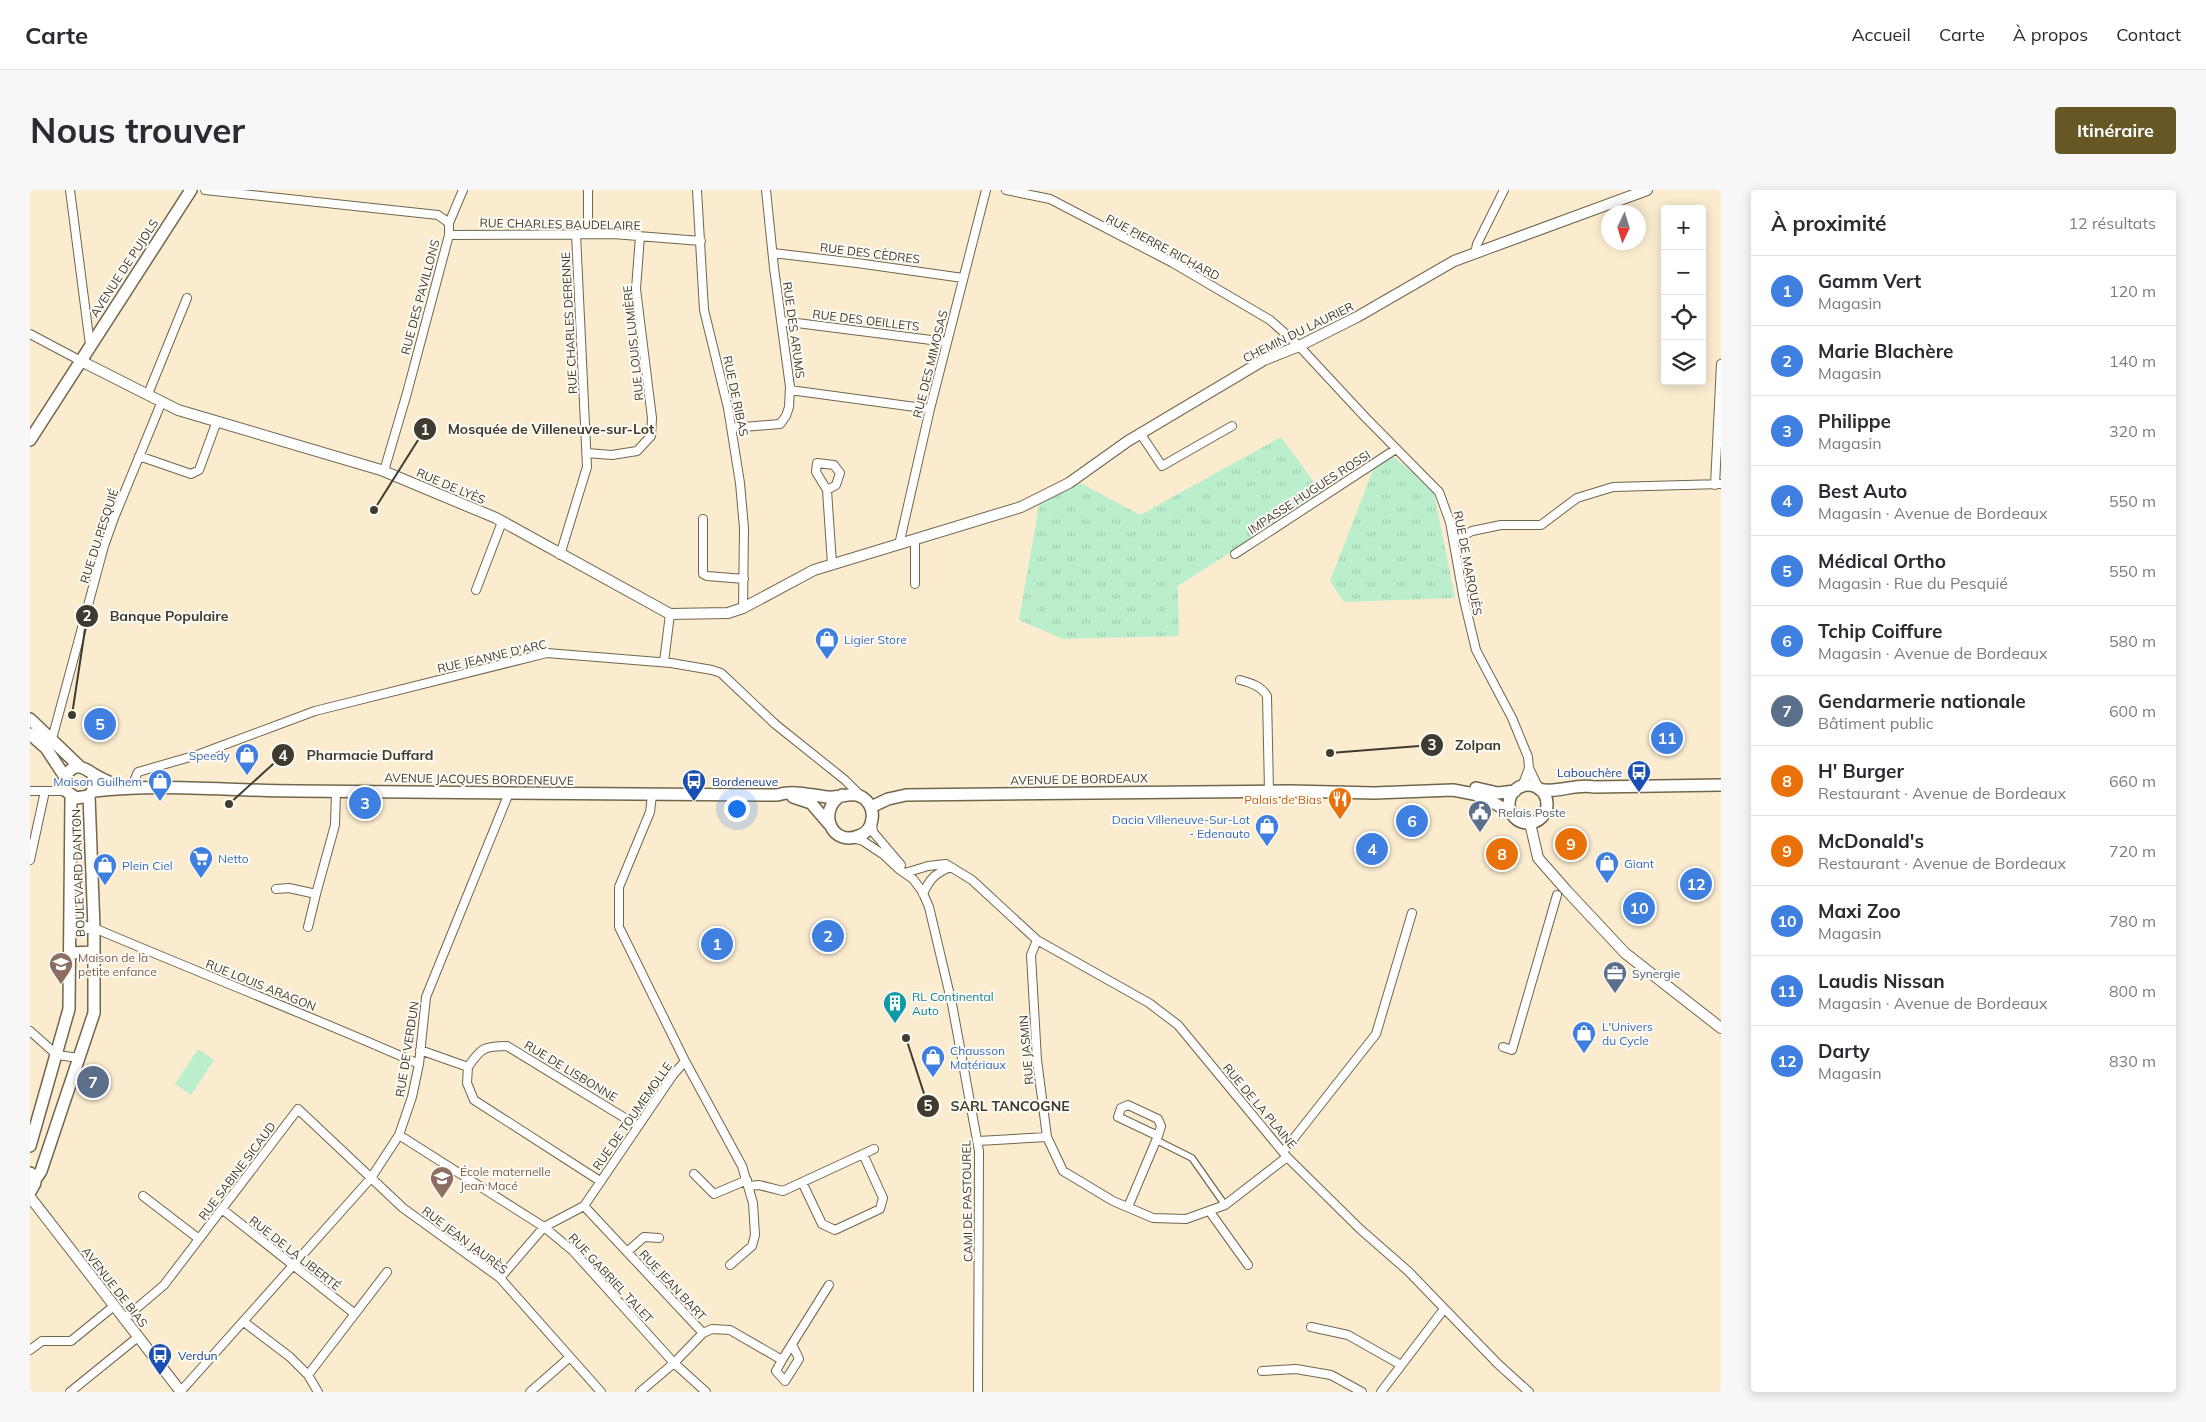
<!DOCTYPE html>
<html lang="fr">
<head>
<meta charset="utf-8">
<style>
	:root { --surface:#fff; --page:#f7f7f7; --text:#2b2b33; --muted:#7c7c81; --line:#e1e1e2; --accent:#665724 }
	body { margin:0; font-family:Mulish,sans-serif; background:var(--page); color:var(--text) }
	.controls { position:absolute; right:15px; top:15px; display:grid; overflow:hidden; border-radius:5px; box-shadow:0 2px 12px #0003 }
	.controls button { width:45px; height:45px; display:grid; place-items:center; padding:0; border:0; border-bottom:1px solid var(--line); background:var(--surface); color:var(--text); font:25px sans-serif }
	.compass { position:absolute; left:1571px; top:15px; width:45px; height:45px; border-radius:50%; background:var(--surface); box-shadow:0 2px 12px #0003; rotate:184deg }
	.you { position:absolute; left:706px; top:618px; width:18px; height:18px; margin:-12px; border:4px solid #fff; border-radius:50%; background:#1a73e8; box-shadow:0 0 0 8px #1a73e833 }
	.badge { display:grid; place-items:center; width:32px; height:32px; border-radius:50%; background:var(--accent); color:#fff; font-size:16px; font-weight:700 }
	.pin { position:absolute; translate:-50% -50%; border:2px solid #fff; box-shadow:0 1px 5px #0006 }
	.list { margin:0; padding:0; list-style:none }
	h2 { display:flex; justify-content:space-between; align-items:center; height:65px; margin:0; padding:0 20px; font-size:21px }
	h2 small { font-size:16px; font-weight:400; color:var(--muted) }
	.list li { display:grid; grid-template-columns:32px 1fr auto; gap:15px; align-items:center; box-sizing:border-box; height:70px; padding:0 20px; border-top:1px solid var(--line) }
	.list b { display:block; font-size:19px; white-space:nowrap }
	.list p { margin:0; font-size:16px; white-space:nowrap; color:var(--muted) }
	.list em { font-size:16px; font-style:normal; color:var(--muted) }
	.icon { flex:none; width:28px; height:28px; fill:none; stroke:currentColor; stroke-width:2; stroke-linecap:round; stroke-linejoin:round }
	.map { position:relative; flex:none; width:1691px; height:1202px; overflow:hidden; border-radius:5px }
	header { display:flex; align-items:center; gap:30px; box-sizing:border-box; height:70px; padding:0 25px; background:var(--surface); border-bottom:1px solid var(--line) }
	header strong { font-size:24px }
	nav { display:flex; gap:28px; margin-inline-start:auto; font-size:18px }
	.intro { display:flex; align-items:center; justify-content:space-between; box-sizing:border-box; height:120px; padding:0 30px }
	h1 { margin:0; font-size:35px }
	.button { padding:12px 22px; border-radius:5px; background:var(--accent); color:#fff; font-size:18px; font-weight:700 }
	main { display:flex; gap:30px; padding:0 30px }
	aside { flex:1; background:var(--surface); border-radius:5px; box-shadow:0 2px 12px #0003 }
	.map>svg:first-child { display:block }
</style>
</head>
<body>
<header>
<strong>Carte</strong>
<nav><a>Accueil</a><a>Carte</a><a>À propos</a><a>Contact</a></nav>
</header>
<div class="intro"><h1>Nous trouver</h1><a class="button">Itinéraire</a></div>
<main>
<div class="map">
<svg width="1691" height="1202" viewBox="0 0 1691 1202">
	<defs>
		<pattern id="grass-tufts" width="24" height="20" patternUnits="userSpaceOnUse" patternTransform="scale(1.25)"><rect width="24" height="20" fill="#bbeecd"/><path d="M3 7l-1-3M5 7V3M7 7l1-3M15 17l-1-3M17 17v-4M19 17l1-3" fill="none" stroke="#a2cdb0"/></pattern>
	</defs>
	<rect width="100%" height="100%" fill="#fbecd0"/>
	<path fill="url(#grass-tufts)" d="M1251,247L1292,303L1148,396L1149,446L1033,449L989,430L1009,315L1049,292L1110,325Z
		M1361,265L1403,298L1425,408L1314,412L1300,391L1343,280Z"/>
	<path fill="#bbeecd" d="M168,859L184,870L161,905L145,894Z"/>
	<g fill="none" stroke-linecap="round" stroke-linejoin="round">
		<g stroke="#71654c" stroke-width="8">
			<path id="pedestrian" d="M1126,950L1162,968L1195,1015"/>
		</g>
		<g stroke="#71654c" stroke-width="10">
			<path id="minor" d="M40,0L60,155
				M175,0L408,25L419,33V45L377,203L354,281
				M667,0L674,120L698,218L710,293L714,338L713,418
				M976,0L1020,9L1143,73L1240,130L1269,156L1335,227L1409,302L1420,332L1434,410L1446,460L1482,528L1498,567L1499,578L1509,599
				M419,33L433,0
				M558,44V0
				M419,45L583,44L671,51
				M743,63L827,73L933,88
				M1445,64L1447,54L1474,0
				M751,131L917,152
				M0,144L51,171
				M760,200L900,219
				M118,204L157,108
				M702,238L750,234L756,226L759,217L760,197L744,78L736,0
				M1110,243L1132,276L1202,236
				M557,263L582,265L607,261L621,246L622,228L606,99L610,46
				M109,266L161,284L169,280L187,231
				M1685,295L1691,174
				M797,300L806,295L810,283L804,275L787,273L786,282L797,300L802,374
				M673,329V384L677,386L714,389
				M1424,351L1442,341L1471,335H1511L1547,308L1583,297L1691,294
				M869,355L900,219L956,0
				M1205,364L1366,259
				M530,365L557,277L546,44
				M885,394V350
				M446,400L472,332
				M634,472L640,424
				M1210,490C1221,493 1231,496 1237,506L1239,601
				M22,549L74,356L84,328L132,211
				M1492,597L1499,578
				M101,598L108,582L167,565L285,521L517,463L641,473L682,480L691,483L745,534L815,590L831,606
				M0,601H36
				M842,633L843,642L871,675
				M823,648L833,651L854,665L870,680L883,689L892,701L899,717L922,814L949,961L948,1202
				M0,670L15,601
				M875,683L898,676L916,674L942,690L1007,750L1119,813L1148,835L1257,967L1330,1039L1378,1081L1468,1174L1499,1202
				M246,699L259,698L286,704L305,635L306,602
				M893,704C900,688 905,684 920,677
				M278,737L286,704
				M64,738C172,784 281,826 389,874
				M1007,750L1001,765L1007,870L1017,947L1033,981L1083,1011L1123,1028L1156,1029L1195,1015L1257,967
				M0,841L27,865L49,868
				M1473,857L1482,860L1527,705
				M390,860L438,877L437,893L444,910L570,991
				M655,871L712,976L723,1013L725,1045L722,1056L700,1075
				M438,877C451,858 454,856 477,856L608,936
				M369,945L514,1037L543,1061L644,1173L676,1202
				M948,951L1017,947
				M1253,962L1346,844L1382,723
				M664,984L684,1004L717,990
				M772,992L792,1034L805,1040L850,1019L853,1008L833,964
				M718,996L729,995L753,1001L844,959
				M113,1006L169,1049
				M554,1016L673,1143
				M1098,1017L1128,946L1131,936L1128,929L1098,915L1091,918L1088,927L1128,946
				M192,1019L325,1124
				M1180,1022L1218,1075
				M597,1062L614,1047L629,1048
				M470,1088L514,1037L554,1016L643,885L655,871L589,737V697L620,622L622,605
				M94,1129L134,1095L268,919L373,1018L470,1088L571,1202
				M214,1132L260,1167L278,1185
				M1281,1137L1318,1145L1371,1175
				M0,1160L12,1151H41L84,1116
				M752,1170L746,1181L755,1191L769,1169L762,1154
				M1232,1181L1266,1179L1301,1185L1332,1202
				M151,1201L341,988L369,945L382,907L389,874L396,807L479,603
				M40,1202L108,1147
				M288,1202L278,1185L357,1082
				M500,1202L540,1167
				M610,1202L644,1173L673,1143L682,1139L700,1140L752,1170L799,1095
				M1351,1202L1414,1119"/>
		</g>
		<g stroke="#71654c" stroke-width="12">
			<path id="tertiary" d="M51,171L148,220L351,280L466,328L640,424L698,423L713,418L784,380L991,317L1039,293L1098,251L1234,170L1269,156L1327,127L1424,71L1617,0
				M1500,633L1508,668L1537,701L1595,763L1691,838
				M0,1007L151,1202"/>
		</g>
		<g stroke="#71654c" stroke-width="14">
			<path id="secondary" d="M0,250L161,0
				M0,529L50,577
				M0,544L16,558L35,587
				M63,585L65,597L59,606L46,608L36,601L35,587C45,570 54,578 65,585C73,590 83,594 91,597
				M1479 614a19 19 0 1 1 38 0a19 19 0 1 1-38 0Z
				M1446,598L1468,603L1485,601
				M1509,599C1528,604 1545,593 1564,597L1691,595
				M64,601C131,593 200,601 267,601C427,602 587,605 747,605C764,600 780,605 797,607C812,609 828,597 839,614C842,619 843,624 842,629C841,637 836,644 828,646C802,657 786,620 812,605
				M763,607L781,613L799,634
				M841,617L858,609L876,605L1260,601L1344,603L1423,600L1444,604L1455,608L1480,622
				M40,737L64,738
				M40,763L64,762
				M0,956L39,819L41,606
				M0,983L4,986L5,993L0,1002
				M5,990L11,981L64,823V738L59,606"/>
		</g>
		<use href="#pedestrian" stroke="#fff" stroke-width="5.5"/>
		<use href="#minor" stroke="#fff" stroke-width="8"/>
		<use href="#tertiary" stroke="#fff" stroke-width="10"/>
		<use href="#secondary" stroke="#fff" stroke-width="11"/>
	</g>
	<defs>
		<g id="shop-pin" transform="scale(1.25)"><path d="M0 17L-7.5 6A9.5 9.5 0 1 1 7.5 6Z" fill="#3f7fe0" stroke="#fefbf5"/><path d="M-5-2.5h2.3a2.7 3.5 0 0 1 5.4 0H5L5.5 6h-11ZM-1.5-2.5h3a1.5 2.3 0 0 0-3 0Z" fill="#fff"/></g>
		<g id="bus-pin" transform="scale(1.25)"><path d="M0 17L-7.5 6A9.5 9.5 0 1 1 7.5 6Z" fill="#1a4fb4" stroke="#fefbf5"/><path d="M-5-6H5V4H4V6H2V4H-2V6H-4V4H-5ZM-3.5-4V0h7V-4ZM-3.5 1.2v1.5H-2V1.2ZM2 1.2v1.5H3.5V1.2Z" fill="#fff"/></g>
		<g id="restaurant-pin" transform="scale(1.25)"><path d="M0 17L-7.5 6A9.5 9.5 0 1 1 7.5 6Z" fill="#e8710a" stroke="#fefbf5"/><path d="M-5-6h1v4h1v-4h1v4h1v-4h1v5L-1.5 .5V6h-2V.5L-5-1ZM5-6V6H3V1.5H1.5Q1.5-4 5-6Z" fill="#fff"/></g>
		<g id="civic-pin" transform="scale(1.25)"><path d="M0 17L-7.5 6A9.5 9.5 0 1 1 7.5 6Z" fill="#5c6f8a" stroke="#fefbf5"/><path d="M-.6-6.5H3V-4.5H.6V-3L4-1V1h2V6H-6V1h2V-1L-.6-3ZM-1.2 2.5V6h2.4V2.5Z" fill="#fff"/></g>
		<g id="supermarket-pin" transform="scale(1.25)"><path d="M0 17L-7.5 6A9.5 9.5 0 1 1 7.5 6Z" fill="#3f7fe0" stroke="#fefbf5"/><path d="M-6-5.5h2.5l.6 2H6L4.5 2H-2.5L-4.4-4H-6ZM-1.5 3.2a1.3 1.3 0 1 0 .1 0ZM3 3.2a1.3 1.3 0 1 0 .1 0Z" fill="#fff"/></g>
		<g id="school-pin" transform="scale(1.25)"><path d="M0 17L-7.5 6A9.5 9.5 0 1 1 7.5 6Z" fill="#8d6e63" stroke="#fefbf5"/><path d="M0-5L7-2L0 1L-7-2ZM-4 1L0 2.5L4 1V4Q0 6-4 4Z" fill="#fff"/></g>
		<g id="office-pin" transform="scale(1.25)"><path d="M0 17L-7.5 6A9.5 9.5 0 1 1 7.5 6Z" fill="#5c6f8a" stroke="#fefbf5"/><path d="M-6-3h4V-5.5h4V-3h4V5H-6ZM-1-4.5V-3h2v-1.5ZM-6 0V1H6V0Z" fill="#fff"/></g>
		<g id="building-pin" transform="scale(1.25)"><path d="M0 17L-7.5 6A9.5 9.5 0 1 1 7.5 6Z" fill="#0f9aa8" stroke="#fefbf5"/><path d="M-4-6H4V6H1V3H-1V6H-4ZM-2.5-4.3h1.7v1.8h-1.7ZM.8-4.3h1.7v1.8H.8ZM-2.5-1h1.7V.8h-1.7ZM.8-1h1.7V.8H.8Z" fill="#fff"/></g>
	</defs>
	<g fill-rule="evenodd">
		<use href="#shop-pin" x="797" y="449"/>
		<use href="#shop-pin" x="217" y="565"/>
		<use href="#bus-pin" x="1609" y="582"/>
		<use href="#shop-pin" x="130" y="591"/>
		<use href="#bus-pin" x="664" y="591"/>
		<use href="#restaurant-pin" x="1310" y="609"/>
		<use href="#civic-pin" x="1450" y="622"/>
		<use href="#shop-pin" x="1237" y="636"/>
		<use href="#supermarket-pin" x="171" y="668"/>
		<use href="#shop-pin" x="1577" y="673"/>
		<use href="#shop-pin" x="75" y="675"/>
		<use href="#school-pin" x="31" y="774"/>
		<use href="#office-pin" x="1585" y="783"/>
		<use href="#building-pin" x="865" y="813"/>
		<use href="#shop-pin" x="1554" y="843"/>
		<use href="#shop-pin" x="903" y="867"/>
		<use href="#school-pin" x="412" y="988"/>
		<use href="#bus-pin" x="130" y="1165"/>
	</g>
	<g text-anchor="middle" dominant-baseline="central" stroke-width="4" stroke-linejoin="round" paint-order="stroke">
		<g font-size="12" fill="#403b30" stroke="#fefbf5">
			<text transform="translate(530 34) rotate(1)">RUE CHARLES BAUDELAIRE</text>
			<text transform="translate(1133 57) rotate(28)">RUE PIERRE RICHARD</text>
			<text transform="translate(840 63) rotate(7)">RUE DES CÈDRES</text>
			<text transform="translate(94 78) rotate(-57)">AVENUE DE PUJOLS</text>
			<text transform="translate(390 107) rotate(-75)">RUE DES PAVILLONS</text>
			<text transform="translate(836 130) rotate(7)">RUE DES OEILLETS</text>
			<text transform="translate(539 133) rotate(-93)">RUE CHARLES DERENNE</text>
			<text transform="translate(764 140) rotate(82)">RUE DES ARUMS</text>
			<text transform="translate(1268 142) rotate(-26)">CHEMIN DU LAURIER</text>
			<text transform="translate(603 153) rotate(-96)">RUE LOUIS LUMIÈRE</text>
			<text transform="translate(900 174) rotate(-76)">RUE DES MIMOSAS</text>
			<text transform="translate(706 206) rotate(78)">RUE DE RIBAS</text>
			<text transform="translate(421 296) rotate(23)">RUE DE LYÈS</text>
			<text transform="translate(1279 302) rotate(-33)">IMPASSE HUGUES ROSSI</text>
			<text transform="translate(69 346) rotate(-72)">RUE DU PESQUIÉ</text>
			<text transform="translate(1438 373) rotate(79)">RUE DE MARQUÈS</text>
			<text transform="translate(462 466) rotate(-13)">RUE JEANNE D'ARC</text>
			<text transform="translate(449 589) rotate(1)">AVENUE JACQUES BORDENEUVE</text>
			<text transform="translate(1049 589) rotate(-1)">AVENUE DE BORDEAUX</text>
			<text transform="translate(48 683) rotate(-92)">BOULEVARD DANTON</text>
			<text transform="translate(231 795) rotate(22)">RUE LOUIS ARAGON</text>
			<text transform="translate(377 859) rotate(-81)">RUE DE VERDUN</text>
			<text transform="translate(996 860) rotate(-95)">RUE JASMIN</text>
			<text transform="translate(541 881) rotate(31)">RUE DE LISBONNE</text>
			<text transform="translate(1230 916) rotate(50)">RUE DE LA PLAINE</text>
			<text transform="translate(602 926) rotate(-55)">RUE DE TOUMEMOLLE</text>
			<text transform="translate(207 981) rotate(-53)">RUE SABINE SICAUD</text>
			<text transform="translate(937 1011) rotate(-91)">CAMI DE PASTOUREL</text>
			<text transform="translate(435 1050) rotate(37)">RUE JEAN JAURÈS</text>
			<text transform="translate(265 1063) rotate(38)">RUE DE LA LIBERTÉ</text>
			<text transform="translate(581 1088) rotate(47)">RUE GABRIEL TALET</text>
			<text transform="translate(643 1095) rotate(47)">RUE JEAN BART</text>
			<text transform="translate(85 1097) rotate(52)">AVENUE DE BIAS</text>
		</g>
		<g font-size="12" fill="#366cbe" stroke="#fefbf5" text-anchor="start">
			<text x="814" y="449">Ligier Store</text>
			<text x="200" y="565" text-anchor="end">Speedy</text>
			<text x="112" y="591" text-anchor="end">Maison Guilhem</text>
			<text x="1220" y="629" text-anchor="end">Dacia Villeneuve-Sur-Lot<tspan x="1220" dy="14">- Edenauto</tspan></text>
			<text x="188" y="668">Netto</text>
			<text x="1594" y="673">Giant</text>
			<text x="92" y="675">Plein Ciel</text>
			<text x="1572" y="836">L'Univers<tspan x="1572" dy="14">du Cycle</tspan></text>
			<text x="920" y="860">Chausson<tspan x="920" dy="14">Matériaux</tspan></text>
		</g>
		<g font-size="12" fill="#164399" stroke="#fefbf5" text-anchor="start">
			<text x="1592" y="582" text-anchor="end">Labouchère</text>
			<text x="682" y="591">Bordeneuve</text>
			<text x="148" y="1165">Verdun</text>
		</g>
		<g font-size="12" fill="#c56008" stroke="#fefbf5" text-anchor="end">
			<text x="1292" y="609">Palais de Bias</text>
		</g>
		<g font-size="12" fill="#4e5e75" stroke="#fefbf5" text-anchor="start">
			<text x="1468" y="622">Relais Poste</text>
			<text x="1602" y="783">Synergie</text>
		</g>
		<g font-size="12" fill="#785e54" stroke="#fefbf5" text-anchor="start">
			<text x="48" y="767">Maison de la<tspan x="48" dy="14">petite enfance</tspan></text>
			<text x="430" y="981">École maternelle<tspan x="430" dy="14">Jean Macé</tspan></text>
		</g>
		<g font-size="12" fill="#0d838f" stroke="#fefbf5" text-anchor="start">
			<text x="882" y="806">RL Continental<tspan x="882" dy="14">Auto</tspan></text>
		</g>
	</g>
	<path fill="none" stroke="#403b30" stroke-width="2" d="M344 320L395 239M42 525L57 426M1300 563L1402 555M199 614L253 565M876 848L898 916"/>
	<g fill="#403b30" stroke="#fefbf5" stroke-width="2">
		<circle cx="344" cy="320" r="5"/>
		<circle cx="42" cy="525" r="5"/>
		<circle cx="1300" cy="563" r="5"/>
		<circle cx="199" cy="614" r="5"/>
		<circle cx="876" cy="848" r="5"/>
		<circle cx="395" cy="239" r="12"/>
		<circle cx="57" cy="426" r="12"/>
		<circle cx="1402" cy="555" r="12"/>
		<circle cx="253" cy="565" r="12"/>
		<circle cx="898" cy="916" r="12"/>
	</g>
	<g font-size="15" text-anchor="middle" font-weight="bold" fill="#fff">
		<text x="395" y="245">1</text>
		<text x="57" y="431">2</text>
		<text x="1402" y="560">3</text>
		<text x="253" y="571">4</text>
		<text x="898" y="921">5</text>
	</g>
	<g font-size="14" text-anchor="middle" font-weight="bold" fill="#403b30" stroke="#fefbf5" stroke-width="4" stroke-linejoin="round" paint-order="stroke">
		<text x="521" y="244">Mosquée de Villeneuve-sur-Lot</text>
		<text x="139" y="431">Banque Populaire</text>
		<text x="1448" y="560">Zolpan</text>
		<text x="340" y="570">Pharmacie Duffard</text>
		<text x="980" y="921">SARL TANCOGNE</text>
	</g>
</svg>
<div class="controls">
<button>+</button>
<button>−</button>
<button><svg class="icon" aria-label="locate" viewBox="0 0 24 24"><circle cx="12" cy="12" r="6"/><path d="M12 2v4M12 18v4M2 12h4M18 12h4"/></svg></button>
<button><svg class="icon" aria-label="layers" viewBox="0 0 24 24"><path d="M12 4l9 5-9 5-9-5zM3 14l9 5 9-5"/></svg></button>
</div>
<svg class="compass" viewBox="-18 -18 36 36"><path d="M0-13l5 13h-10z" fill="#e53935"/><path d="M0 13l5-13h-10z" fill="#7c7c81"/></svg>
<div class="you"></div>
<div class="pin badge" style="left:687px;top:754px;background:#3f7fe0">1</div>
<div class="pin badge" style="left:798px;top:746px;background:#3f7fe0">2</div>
<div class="pin badge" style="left:335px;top:613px;background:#3f7fe0">3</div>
<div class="pin badge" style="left:1342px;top:659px;background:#3f7fe0">4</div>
<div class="pin badge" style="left:70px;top:534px;background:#3f7fe0">5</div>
<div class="pin badge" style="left:1382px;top:631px;background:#3f7fe0">6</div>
<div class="pin badge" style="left:63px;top:892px;background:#5c6f8a">7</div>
<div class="pin badge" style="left:1472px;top:664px;background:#e8710a">8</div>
<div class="pin badge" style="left:1541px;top:654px;background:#e8710a">9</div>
<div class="pin badge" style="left:1609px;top:718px;background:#3f7fe0">10</div>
<div class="pin badge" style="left:1637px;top:548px;background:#3f7fe0">11</div>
<div class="pin badge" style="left:1666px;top:694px;background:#3f7fe0">12</div>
</div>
<aside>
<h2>À proximité<small>12 résultats</small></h2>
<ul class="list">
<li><span class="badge" style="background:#3f7fe0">1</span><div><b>Gamm Vert</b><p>Magasin</p></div><em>120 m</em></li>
<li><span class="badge" style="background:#3f7fe0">2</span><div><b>Marie Blachère</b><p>Magasin</p></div><em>140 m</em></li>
<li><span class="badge" style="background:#3f7fe0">3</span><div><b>Philippe</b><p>Magasin</p></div><em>320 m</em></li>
<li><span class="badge" style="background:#3f7fe0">4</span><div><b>Best Auto</b><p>Magasin · Avenue de Bordeaux</p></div><em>550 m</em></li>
<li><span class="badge" style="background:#3f7fe0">5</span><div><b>Médical Ortho</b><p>Magasin · Rue du Pesquié</p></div><em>550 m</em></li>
<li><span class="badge" style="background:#3f7fe0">6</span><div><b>Tchip Coiffure</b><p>Magasin · Avenue de Bordeaux</p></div><em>580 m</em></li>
<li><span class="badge" style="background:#5c6f8a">7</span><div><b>Gendarmerie nationale</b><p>Bâtiment public</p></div><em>600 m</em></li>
<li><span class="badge" style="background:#e8710a">8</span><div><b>H' Burger</b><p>Restaurant · Avenue de Bordeaux</p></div><em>660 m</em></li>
<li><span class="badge" style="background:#e8710a">9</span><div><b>McDonald's</b><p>Restaurant · Avenue de Bordeaux</p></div><em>720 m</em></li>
<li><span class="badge" style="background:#3f7fe0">10</span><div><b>Maxi Zoo</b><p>Magasin</p></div><em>780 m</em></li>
<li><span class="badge" style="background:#3f7fe0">11</span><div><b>Laudis Nissan</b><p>Magasin · Avenue de Bordeaux</p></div><em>800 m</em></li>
<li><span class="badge" style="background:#3f7fe0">12</span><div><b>Darty</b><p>Magasin</p></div><em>830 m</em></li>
</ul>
</aside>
</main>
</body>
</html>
